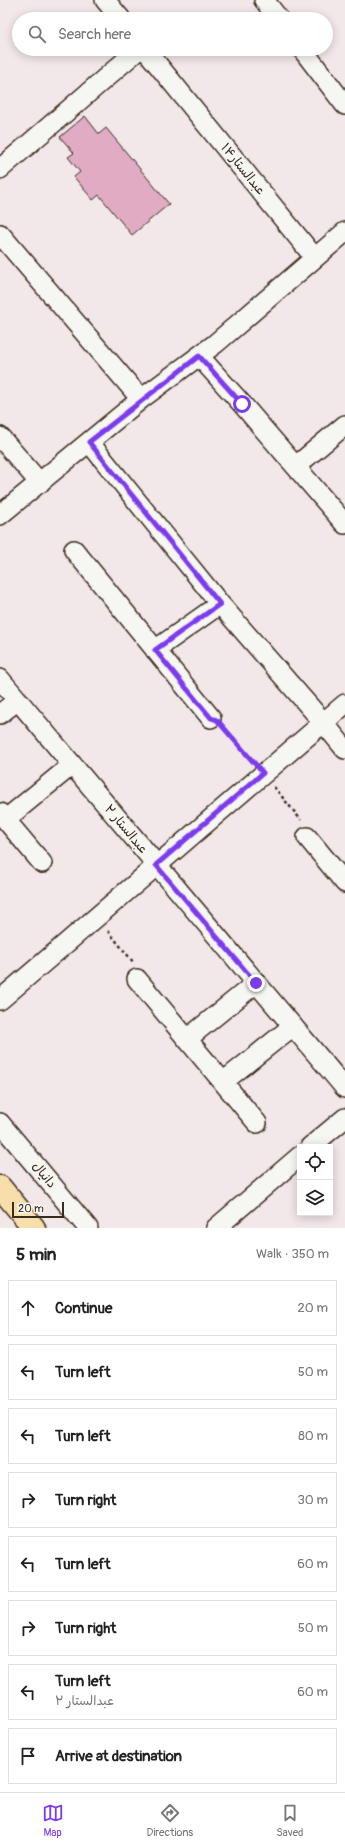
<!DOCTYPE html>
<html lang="en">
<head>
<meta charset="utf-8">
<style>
	:root { --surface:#fff; --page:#f6f6f6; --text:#222; --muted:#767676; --line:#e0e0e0; --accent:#7c3aed }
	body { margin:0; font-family:Pangolin,"Playpen Sans Arabic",sans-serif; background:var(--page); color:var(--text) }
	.controls { position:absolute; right:12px; bottom:12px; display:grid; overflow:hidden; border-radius:0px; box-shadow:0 2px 10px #0003 }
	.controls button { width:36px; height:36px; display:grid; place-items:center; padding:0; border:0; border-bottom:1px solid var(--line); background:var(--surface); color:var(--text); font:20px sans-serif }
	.scale { position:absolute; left:12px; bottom:10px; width:52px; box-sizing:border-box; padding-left:4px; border:2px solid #3b2a1e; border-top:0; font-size:11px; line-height:14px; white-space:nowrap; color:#3b2a1e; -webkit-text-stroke:3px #f6f6f2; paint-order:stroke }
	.stop { position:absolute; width:12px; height:12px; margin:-9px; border:3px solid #7c3aed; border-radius:50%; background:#fff }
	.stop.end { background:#7c3aed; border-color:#fff; box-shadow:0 1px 4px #0008 }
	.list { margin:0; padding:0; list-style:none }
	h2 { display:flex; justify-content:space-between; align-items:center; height:52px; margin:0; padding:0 16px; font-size:17px }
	h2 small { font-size:13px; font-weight:400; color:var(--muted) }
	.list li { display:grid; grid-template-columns:26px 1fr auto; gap:12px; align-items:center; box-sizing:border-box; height:56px; margin:0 8px 8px; padding:0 8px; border:1px solid var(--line); border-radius:0px }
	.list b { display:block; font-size:15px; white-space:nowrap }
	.list p { margin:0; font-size:13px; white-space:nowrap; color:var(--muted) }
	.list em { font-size:13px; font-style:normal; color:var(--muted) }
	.icon { flex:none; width:22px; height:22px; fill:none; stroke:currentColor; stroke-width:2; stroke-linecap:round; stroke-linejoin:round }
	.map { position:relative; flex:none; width:345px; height:1228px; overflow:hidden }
	.search { position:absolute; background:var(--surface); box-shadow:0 2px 10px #0003; left:12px; right:12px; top:12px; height:44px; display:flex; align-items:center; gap:10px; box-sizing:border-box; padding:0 14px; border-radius:22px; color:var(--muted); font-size:15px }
	.sheet { height:564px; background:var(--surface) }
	nav { display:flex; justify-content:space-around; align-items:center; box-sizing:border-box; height:56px; border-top:1px solid var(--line); background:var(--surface); font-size:11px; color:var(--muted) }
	nav a { display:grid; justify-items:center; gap:2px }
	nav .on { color:var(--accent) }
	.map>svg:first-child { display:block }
</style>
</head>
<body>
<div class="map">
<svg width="345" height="1228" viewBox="0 0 345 1228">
	<rect width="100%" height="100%" fill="#f2e7e9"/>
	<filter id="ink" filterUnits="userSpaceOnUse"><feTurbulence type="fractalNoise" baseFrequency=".025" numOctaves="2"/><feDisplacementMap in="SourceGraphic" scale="8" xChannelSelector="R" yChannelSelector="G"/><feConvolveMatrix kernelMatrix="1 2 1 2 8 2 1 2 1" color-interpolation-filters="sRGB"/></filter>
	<g filter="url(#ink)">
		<path fill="#e0abc3" stroke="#3b2a1e" d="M85,116L99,134L106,128L169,204L132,235L99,195L93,200L74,177L80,172L68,157L74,153L60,137Z"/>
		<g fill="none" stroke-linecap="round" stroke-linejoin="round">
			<g stroke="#3b2a1e" stroke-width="22">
				<path id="minor" d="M105,0L121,19
					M264,0L279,19
					M145,49L315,258
					M302,49L345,105
					M0,169L139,49
					M0,234L141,399
					M199,356L242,404L345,524
					M0,437L40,483
					M89,442L220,604L323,722L345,749
					M296,466L345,425
					M0,515L141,399L215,344L345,232
					M74,550L211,718
					M155,650L220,604
					M0,679L345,1088
					M0,714L18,700
					M0,813L42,863
					M6,819L72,765
					M307,837L345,883
					M137,979L257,1123
					M0,1000L345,704
					M187,1039L256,983
					M223,1082L293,1026
					M0,1123L88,1228
					M310,1147L345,1118
					M216,1228L300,1156"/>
			</g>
			<g stroke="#3b2a1e" stroke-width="25">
				<path id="highway" d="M0,1187L34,1228"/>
			</g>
			<path stroke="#3b2a1e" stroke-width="2.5" stroke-dasharray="3 3" stroke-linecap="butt" d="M225,729L253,762
				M274,787L301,820
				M108,931L134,963"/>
			<use href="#minor" stroke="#f6f6f2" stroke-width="19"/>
			<use href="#highway" stroke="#f8deab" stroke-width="22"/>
		</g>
	</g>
	<g fill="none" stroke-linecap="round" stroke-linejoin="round" filter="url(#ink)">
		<path stroke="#7c3aed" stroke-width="5" d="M242,404L199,356L89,442L220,604L155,650L211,718L217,720L263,773L156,865L256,983"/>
	</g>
	<g text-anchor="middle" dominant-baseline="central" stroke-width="3" stroke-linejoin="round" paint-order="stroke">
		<g font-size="13" fill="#3b2a1e" stroke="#f6f6f2">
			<text transform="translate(243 169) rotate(51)">عبدالستار۱۴</text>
			<text transform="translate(126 829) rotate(50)">عبدالستار ۲</text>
			<text transform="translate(44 1175) rotate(50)">دانیال</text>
		</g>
	</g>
</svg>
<div class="controls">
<button><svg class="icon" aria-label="locate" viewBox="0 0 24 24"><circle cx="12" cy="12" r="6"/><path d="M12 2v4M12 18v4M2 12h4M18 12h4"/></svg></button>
<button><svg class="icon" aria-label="layers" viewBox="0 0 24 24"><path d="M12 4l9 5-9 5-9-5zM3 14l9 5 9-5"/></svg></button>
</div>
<div class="scale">20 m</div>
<div class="stop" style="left:242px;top:404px"></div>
<div class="stop end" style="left:256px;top:983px"></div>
<div class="search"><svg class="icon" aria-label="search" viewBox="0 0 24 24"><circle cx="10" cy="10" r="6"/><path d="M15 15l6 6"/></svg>Search here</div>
</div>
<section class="sheet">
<h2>5 min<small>Walk · 350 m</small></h2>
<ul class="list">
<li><svg class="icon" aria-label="ahead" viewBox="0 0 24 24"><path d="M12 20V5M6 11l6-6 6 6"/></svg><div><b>Continue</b></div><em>20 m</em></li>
<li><svg class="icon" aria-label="left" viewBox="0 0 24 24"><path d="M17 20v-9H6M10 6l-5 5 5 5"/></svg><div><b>Turn left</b></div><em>50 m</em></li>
<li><svg class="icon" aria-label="left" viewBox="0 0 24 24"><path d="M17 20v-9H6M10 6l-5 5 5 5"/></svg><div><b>Turn left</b></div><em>80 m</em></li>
<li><svg class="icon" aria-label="right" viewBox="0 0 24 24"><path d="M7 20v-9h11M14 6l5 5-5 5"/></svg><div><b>Turn right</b></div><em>30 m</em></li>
<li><svg class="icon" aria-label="left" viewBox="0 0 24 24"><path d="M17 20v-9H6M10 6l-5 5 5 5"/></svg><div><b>Turn left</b></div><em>60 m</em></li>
<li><svg class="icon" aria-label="right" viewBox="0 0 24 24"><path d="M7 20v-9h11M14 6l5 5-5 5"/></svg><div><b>Turn right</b></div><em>50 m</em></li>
<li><svg class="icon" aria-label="left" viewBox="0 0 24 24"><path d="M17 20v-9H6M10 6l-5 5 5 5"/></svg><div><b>Turn left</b><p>عبدالستار ۲</p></div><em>60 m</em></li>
<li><svg class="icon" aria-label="arrive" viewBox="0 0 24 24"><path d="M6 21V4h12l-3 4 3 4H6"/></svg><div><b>Arrive at destination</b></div></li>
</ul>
</section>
<nav>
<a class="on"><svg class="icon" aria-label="map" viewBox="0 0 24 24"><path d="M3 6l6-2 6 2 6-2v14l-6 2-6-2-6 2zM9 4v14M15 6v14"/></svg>Map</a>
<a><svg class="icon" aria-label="directions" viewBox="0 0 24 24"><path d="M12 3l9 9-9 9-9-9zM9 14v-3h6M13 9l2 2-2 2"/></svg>Directions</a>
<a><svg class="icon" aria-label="saved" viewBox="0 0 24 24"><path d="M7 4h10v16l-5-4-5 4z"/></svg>Saved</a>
</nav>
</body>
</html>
